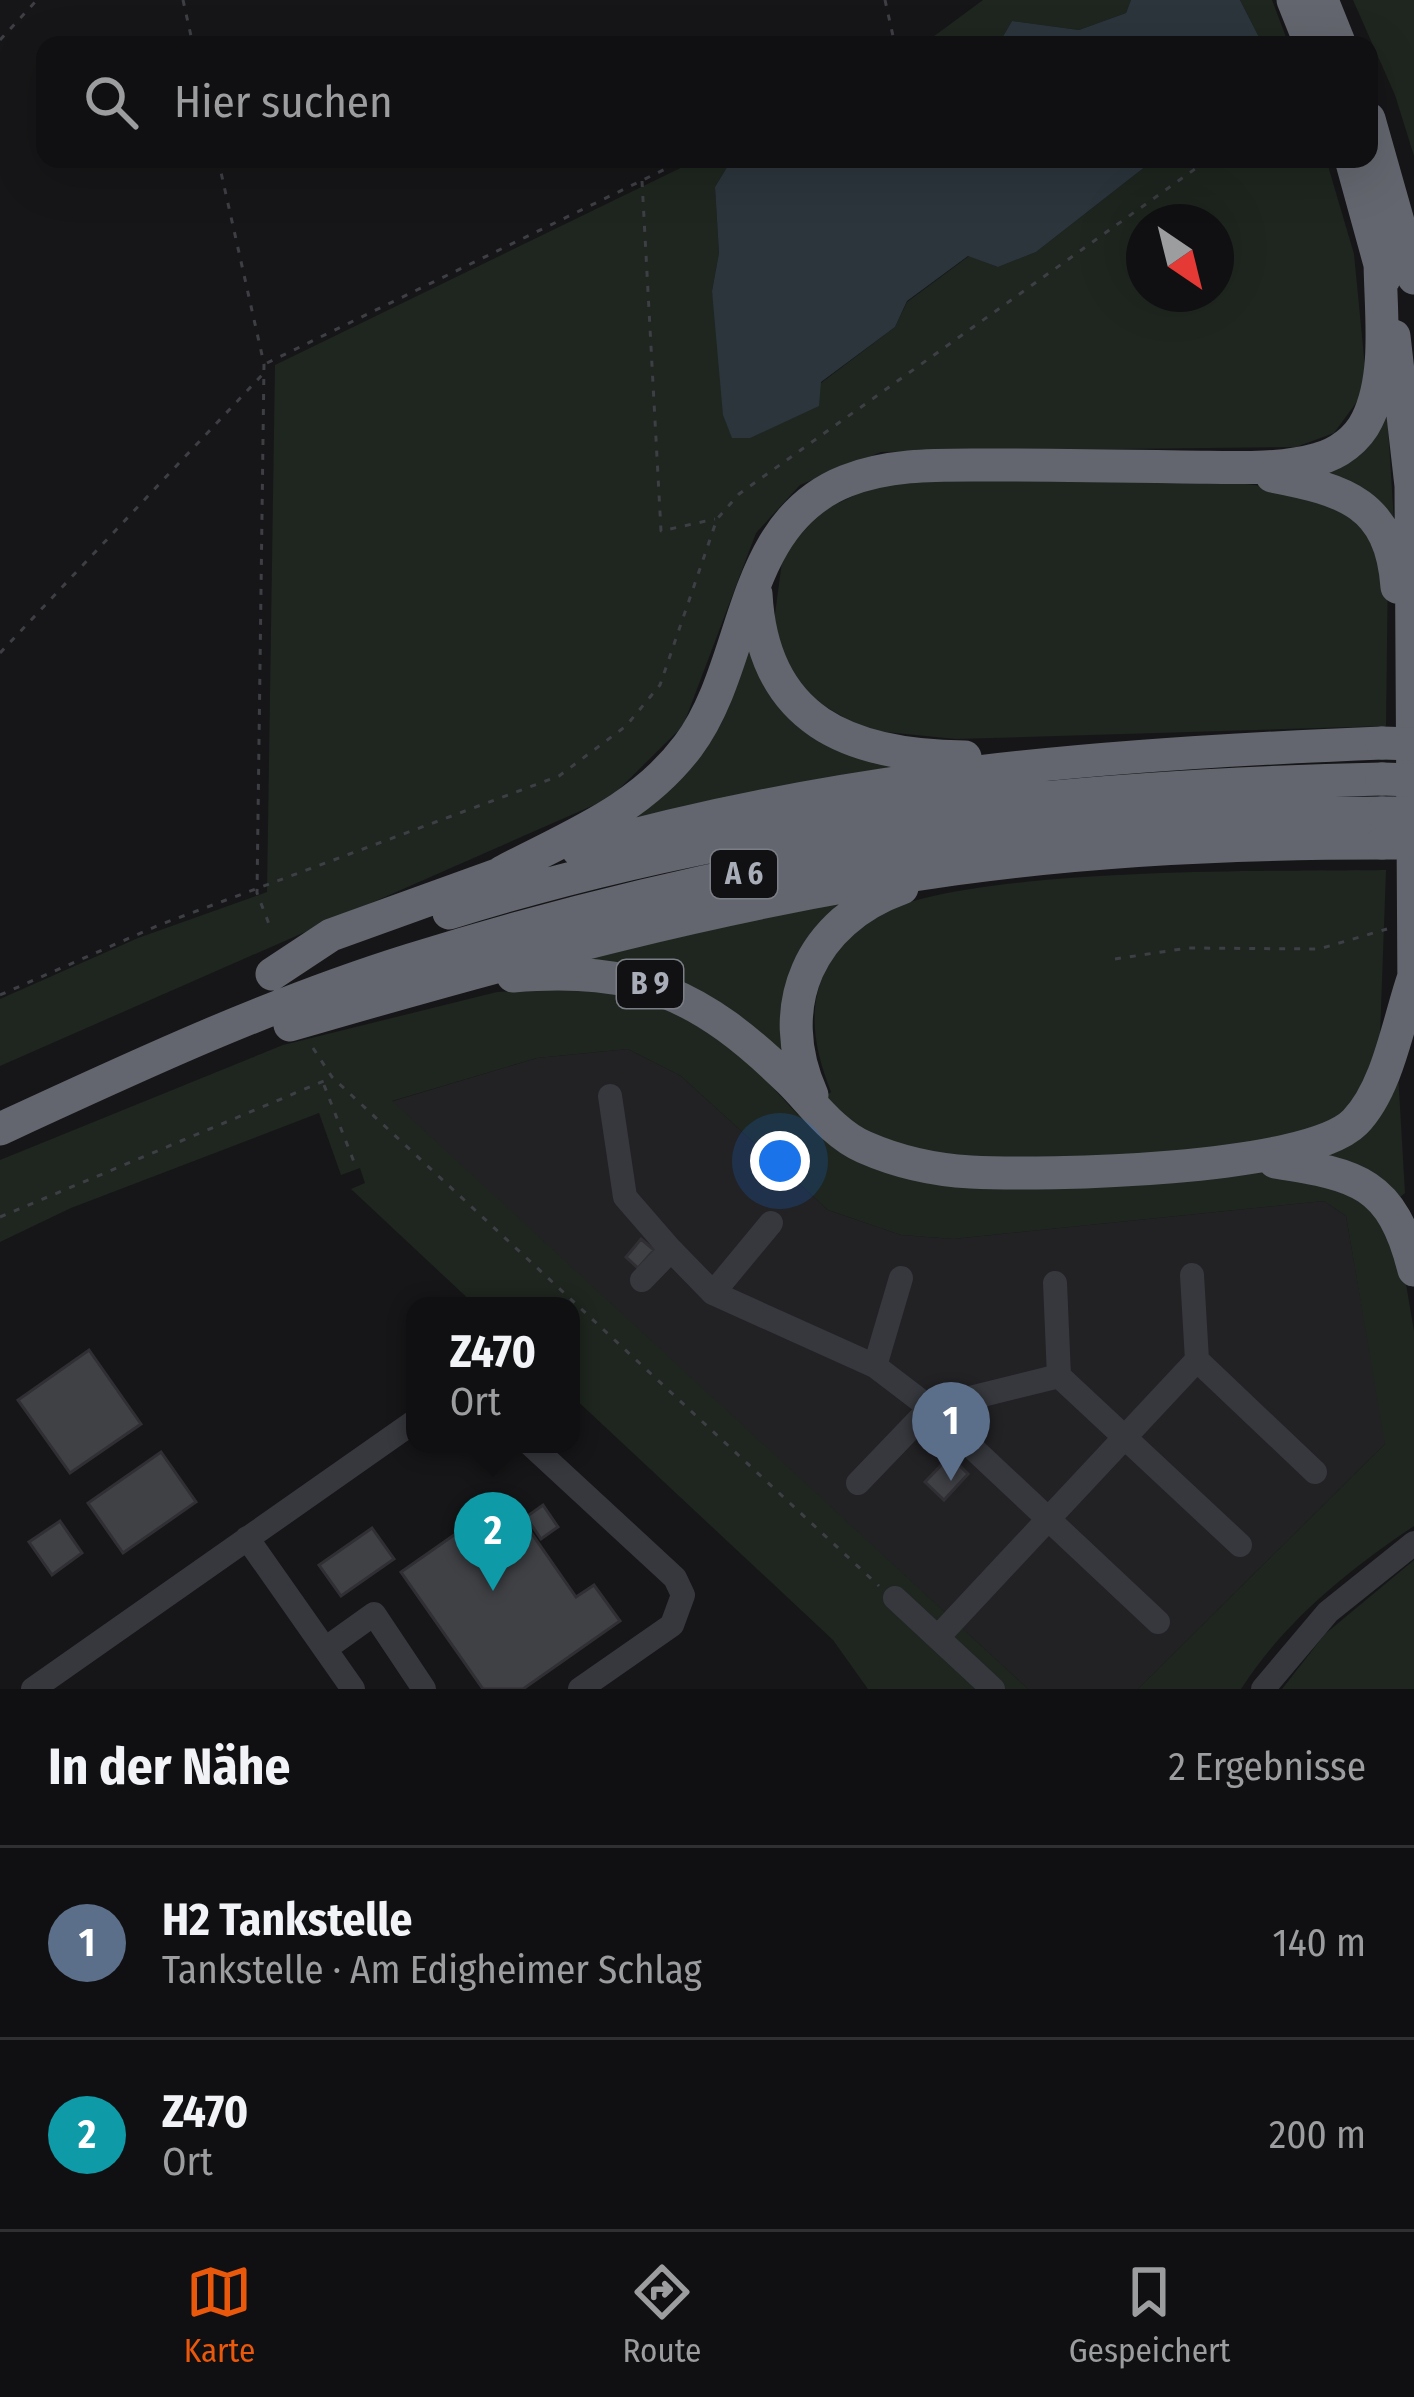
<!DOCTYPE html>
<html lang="de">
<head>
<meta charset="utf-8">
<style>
	:root { --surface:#101012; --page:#19191b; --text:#f1f3f6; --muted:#9c9d9f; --line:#303032; --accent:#ea580c }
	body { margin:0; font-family:"Fira Sans Condensed",sans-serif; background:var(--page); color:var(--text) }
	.compass { position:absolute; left:1126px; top:204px; width:108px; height:108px; border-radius:50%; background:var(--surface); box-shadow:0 12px 48px #0002; rotate:145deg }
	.you { position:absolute; left:780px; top:1161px; width:42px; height:42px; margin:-30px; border:9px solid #fff; border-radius:50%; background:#1a73e8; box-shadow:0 0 0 18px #1a73e833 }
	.badge { display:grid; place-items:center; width:78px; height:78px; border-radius:50%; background:var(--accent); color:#fff; font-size:39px; font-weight:700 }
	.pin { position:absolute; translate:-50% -99px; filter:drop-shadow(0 3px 6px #0008) }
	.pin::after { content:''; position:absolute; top:63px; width:42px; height:36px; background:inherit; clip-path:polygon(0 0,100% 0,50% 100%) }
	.popup { position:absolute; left:406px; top:1297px; width:174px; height:156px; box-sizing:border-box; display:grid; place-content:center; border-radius:24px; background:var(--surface); filter:drop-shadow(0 3px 9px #0005); font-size:39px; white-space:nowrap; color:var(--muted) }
	.popup b { font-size:45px; color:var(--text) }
	.popup::after { content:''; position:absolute; left:50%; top:100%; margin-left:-24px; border:24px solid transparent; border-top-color:var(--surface) }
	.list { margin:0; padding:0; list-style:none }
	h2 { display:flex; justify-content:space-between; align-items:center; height:156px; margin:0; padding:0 48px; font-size:51px }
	h2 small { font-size:39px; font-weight:400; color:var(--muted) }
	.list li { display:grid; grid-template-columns:78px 1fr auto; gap:36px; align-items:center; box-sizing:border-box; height:192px; padding:0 48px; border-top:3px solid var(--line) }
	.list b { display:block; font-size:45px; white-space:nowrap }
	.list p { margin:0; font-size:39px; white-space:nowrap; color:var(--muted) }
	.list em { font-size:39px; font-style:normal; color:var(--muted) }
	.icon { flex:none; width:66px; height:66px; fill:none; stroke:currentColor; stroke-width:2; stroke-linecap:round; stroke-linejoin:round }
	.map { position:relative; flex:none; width:1414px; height:1689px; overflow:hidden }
	.search { position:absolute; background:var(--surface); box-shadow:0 12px 48px #0002; left:36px; right:36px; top:36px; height:132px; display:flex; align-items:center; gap:30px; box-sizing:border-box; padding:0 42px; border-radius:24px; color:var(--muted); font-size:45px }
	.sheet { height:540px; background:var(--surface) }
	nav { display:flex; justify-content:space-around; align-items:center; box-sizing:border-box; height:168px; border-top:3px solid var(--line); background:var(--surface); font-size:33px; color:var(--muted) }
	nav a { display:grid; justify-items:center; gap:6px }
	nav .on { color:var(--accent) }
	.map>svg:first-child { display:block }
</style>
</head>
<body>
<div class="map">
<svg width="1414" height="1689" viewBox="0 0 1414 1689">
	<rect width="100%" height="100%" fill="#161618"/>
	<path fill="#222225" d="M628,1049L681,1076L828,1210L901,1235L953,1239L1324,1201L1346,1216L1386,1443L1138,1689H1028L390,1102L537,1058Z"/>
	<path fill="#1e261f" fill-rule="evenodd" d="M983,0H1131L1126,13L1079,30L1012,21L998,45H922Z
		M1240,0H1272L1289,45H1263Z
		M1353,0H1414V156L1395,95Z
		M699,159H732L715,187L719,253L712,291L721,346L821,383L895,327L907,302L969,256L998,267L1036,252L1155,159H1326L1354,254L1367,388L1334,433L1296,447L881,452L800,485L756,533L683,726L610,798L0,1066V999L138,938L267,892L275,365ZM1144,222H1216V294H1144Z
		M1387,411L1394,522L1314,470Z
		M939,476L1222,481L1303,491L1341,503L1388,561L1386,726L956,739L865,730L796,689L773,629L783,554L822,511L874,486Z
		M745,636L759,664L891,767L626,821Z
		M1386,870L1380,1037L1398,1073L1405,1193L1399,1198L1349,1183L1399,1243L1414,1331V1526C1347,1571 1285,1621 1241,1689H1138L1385,1444L1346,1216L1324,1201L953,1239L901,1235L828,1210L681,1076L628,1049L537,1058L392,1101L1028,1689H868L833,1640L571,1395V1306H476L351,1189L365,1183L360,1168L341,1175L319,1113L71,1208L0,1242V1160L283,1045L497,992L570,988L645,995L733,1044L798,1115L831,1092C806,1028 805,977 860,926C928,864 1283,872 1386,870Z
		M834,902L843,905L789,1055L577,958Z
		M1414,1560V1689H1282L1325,1634Z"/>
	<path fill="#2c353c" d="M1131,0H1240L1263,45H998L1012,21L1079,30L1126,13Z
		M732,159H1155L1036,252L998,267L968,256L907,301L895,327L821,382L819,406L750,438H732L723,415L712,291L719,253L715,187Z"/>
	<path fill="#404145" stroke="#303034" stroke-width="3" d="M641,1239L654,1250L638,1268L626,1257Z
		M89,1350L141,1424L70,1473L18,1400Z
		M161,1452L196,1502L123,1553L88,1503Z
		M950,1456L968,1474L944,1500L925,1482Z
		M507,1498L576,1597L594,1585L620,1621L523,1689H483L401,1572Z
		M543,1505L558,1527L541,1539L526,1517Z
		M60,1521L82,1553L52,1575L29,1542Z
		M372,1528L394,1559L341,1596L319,1565Z"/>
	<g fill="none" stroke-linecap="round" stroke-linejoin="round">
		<path stroke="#3d3f44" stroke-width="3" stroke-dasharray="6 9" stroke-linecap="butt" d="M183,0L193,45
			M885,0L895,45
			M0,40L37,0
			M218,159L264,364L257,893L269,924
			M642,181L661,531L715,519
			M267,363L686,159
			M0,653L262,375
			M1115,959L1188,948L1319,949L1387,929
			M0,995L159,925L559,776L626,726L660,685L717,519L739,494L1209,159
			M313,1048L332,1077L879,1586
			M324,1085L354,1162
			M0,1217L331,1078"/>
		<path stroke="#37383d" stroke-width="24" d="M610,1096L625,1197L671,1250
			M642,1280L671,1250L713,1293L875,1366L930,1408L1059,1376L1240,1545
			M1055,1283L1059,1376
			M713,1293L771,1223
			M1197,1360L1315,1472
			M875,1366L901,1278
			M530,1444L675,1578L683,1595L672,1625L580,1689
			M858,1483L930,1408L1158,1622
			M247,1538L353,1689
			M895,1598L993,1689
			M938,1637L1197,1360L1192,1275
			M325,1649L374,1614L424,1689
			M33,1689L415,1421
			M1263,1689L1328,1612L1414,1543"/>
		<path stroke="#63666e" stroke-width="33" d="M1293,0L1311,45
			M1322,0L1340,45
			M1369,119L1414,278
			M1351,159L1384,279
			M1394,336L1411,486L1414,997
			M1272,476C1345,490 1391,503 1397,587
			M756,594C763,721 849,756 965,757
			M578,850C847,774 1104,754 1382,743
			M502,872C570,836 640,810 688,746C750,663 737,524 846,481C889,464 936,465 981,465C1048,465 1115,466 1182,467C1225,467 1276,471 1318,459C1338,454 1358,439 1367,420C1390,374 1380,308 1380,258
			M449,913C753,818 1066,786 1382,779
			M272,974L331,935L522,866
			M513,976C639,966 701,994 790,1081C813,1104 834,1134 864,1147C898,1162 934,1170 971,1172C1043,1176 1307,1171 1355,1122C1388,1088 1398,1023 1413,979
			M290,1025C510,961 729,900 955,869C1097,849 1239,843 1382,843
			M812,1095C772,1006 810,921 902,888
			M0,1129C134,1067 269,1004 410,960C660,882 922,830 1183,815C1249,811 1316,814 1382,813
			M1275,1162C1358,1175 1392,1182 1414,1270"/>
		<path stroke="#63666e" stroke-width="33" d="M1382,743L1414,744
			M1382,779L1414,780
			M1382,813H1414
			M1382,843H1414"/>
	</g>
	<g text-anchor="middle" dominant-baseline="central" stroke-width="10" stroke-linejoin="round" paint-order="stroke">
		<g fill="#111113" stroke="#7b7e86" stroke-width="3">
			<rect x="711" y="850" width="66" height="48" rx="9"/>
			<rect x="617" y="960" width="66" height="48" rx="9"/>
		</g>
		<g font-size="30" font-weight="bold" fill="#a8adb8">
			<text x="744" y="874">A 6</text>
			<text x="650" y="984">B 9</text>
		</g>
	</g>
</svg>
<svg class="compass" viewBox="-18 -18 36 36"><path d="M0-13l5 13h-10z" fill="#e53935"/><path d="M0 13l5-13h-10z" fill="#9c9d9f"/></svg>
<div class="you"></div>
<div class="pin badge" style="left:951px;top:1481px;background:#5c6f8a">1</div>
<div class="pin badge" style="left:493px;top:1591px;background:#0f9aa8">2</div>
<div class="popup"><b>Z470</b>Ort</div>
<div class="search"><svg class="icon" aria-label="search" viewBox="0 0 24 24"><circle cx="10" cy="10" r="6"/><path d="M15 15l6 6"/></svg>Hier suchen</div>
</div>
<section class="sheet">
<h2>In der Nähe<small>2 Ergebnisse</small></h2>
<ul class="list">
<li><span class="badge" style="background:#5c6f8a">1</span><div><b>H2 Tankstelle</b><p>Tankstelle · Am Edigheimer Schlag</p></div><em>140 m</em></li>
<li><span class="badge" style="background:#0f9aa8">2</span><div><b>Z470</b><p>Ort</p></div><em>200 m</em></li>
</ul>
</section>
<nav>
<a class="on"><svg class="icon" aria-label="map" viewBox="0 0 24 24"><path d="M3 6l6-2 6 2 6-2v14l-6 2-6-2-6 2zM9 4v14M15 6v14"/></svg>Karte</a>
<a><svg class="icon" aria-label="directions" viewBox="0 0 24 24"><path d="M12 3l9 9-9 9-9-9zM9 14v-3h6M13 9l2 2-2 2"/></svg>Route</a>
<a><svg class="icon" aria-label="saved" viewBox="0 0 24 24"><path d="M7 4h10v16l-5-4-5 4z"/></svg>Gespeichert</a>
</nav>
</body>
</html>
